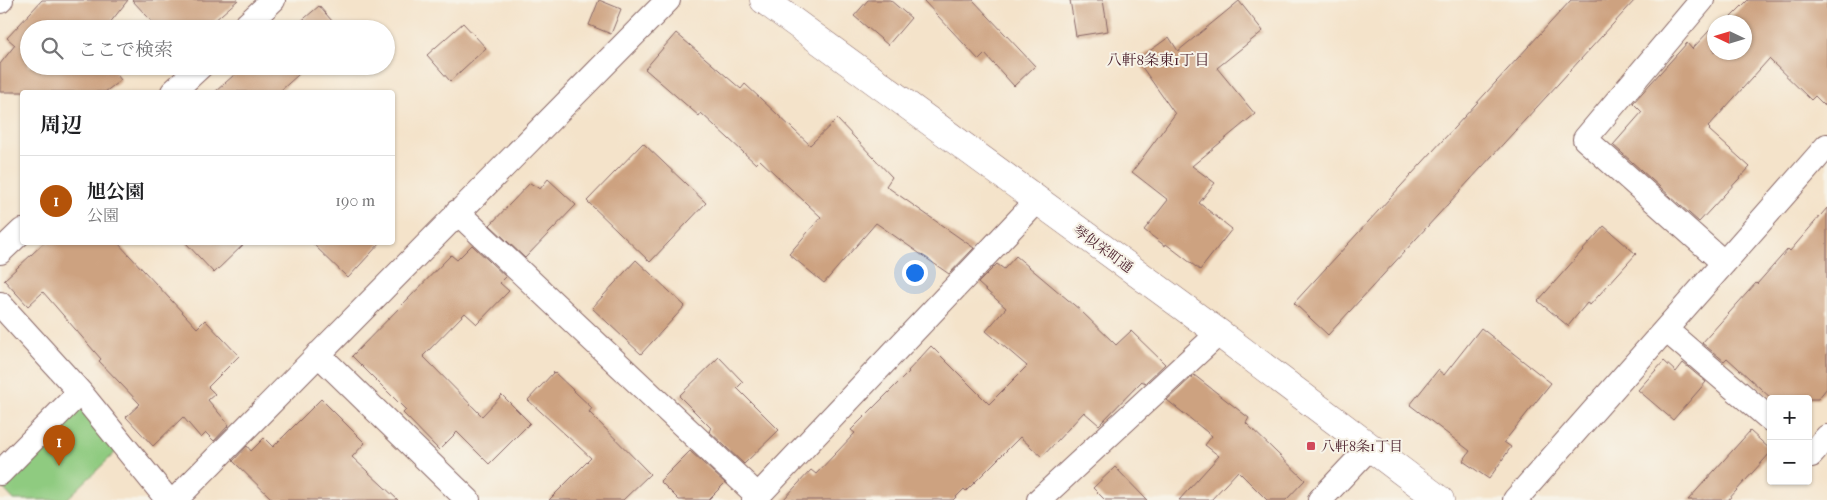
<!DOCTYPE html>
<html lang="ja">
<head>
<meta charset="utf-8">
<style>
	:root { --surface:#fff; --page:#f6f6f6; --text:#202124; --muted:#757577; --line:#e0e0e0; --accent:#b45309 }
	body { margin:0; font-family:"IM FELL French Canon","Noto Serif JP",serif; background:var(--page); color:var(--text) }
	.controls { position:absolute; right:15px; bottom:15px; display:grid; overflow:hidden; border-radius:5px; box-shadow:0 1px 4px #0004 }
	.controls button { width:45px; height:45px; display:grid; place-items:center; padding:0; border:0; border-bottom:1px solid var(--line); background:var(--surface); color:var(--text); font:25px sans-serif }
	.compass { position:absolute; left:1707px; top:15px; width:45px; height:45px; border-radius:50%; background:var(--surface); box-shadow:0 1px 4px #0004; rotate:274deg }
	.you { position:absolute; left:914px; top:272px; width:18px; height:18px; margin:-12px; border:4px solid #fff; border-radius:50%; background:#1a73e8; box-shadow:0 0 0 8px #1a73e833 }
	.badge { display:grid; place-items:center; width:32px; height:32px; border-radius:50%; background:var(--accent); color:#fff; font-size:16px; font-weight:700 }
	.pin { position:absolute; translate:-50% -41px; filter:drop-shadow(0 1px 2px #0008) }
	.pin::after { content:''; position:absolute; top:26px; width:18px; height:15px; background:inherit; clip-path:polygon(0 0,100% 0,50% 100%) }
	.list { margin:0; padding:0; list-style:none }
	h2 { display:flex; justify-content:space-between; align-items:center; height:65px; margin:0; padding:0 20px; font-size:21px }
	h2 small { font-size:16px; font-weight:400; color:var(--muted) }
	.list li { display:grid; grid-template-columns:32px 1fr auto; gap:15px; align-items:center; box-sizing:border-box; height:90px; padding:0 20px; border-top:1px solid var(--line) }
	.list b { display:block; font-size:19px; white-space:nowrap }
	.list p { margin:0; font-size:16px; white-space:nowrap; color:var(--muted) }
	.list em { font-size:16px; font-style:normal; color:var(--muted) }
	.icon { flex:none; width:28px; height:28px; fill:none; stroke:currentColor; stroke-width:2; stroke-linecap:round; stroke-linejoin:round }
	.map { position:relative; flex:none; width:1827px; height:500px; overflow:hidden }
	.search { position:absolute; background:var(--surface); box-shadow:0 1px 4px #0004; left:20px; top:20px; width:375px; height:55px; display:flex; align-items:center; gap:12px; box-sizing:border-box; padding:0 18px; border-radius:28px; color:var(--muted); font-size:19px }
	.panel { position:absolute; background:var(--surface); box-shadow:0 1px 4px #0004; left:20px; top:90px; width:375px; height:155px; border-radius:5px }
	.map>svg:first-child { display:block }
</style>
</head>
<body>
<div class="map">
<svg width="1827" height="500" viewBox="0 0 1827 500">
	<rect width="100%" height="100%" fill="#f7f3e8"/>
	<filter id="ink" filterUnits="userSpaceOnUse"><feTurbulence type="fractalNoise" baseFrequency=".02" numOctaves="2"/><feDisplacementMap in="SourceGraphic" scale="10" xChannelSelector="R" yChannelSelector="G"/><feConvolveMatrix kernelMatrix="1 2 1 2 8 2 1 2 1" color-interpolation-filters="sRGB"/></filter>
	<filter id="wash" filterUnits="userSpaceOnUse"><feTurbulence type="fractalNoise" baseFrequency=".0096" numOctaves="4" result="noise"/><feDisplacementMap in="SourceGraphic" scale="20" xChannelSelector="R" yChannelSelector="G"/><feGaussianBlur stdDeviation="1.12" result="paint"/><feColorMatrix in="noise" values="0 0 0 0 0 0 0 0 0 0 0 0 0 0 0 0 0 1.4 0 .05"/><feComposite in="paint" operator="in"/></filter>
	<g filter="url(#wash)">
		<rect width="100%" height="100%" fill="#f4e3ca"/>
		<path fill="#8fcb80" stroke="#6c7556" d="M79,403L118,450L66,500H14L0,485V481Z"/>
		<g id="blocks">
			<path fill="#cda280" d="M42,0H128L105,29H29V66H120L114,71L121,80L105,92H0V64L15,45L7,38Z
				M132,0H238L205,29H159Z
				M599,0L621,9L611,34L589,25Z
				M868,0H890L911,18L888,45L854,16Z
				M923,0H973L1035,66L1014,86L985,54L979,60Z
				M1070,0H1103L1108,31L1076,36Z
				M1571,0H1635L1328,335L1294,303Z
				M1748,0H1827V108L1815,96L1811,100L1769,59L1708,127L1710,129L1709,130L1750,167L1699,222L1613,145L1642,112L1633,103L1687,43L1692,49L1710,30L1714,34V52H1744V22H1726Z
				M1239,1L1263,31L1217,68L1255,114L1192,166L1215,183L1199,203L1232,229L1200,270L1166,244L1165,246L1144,230L1168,200L1132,172L1175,114L1137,60L1169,37L1178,51Z
				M319,6L339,29H292Z
				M463,23L486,48L450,81L427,55Z
				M676,33L741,89L745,84L810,145L837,119L892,177L886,186L974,248L949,274L876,223L824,283L789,254L821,217L760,160L756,164L701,113L699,116L645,69Z
				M244,66H308L279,92H215Z
				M643,143L706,203L650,262L587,201Z
				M548,179L576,205L525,258L490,225L530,183L540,189Z
				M1827,208V388L1818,399H1772L1727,358L1724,361L1702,343L1756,283L1757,284L1788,249L1790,251Z
				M1604,226L1636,254L1590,305L1587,303L1568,326L1538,301Z
				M45,242H117L197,328L205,320L239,356L208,387L215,394L208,400L229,425L214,441L206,433L201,438L183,417L153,446L126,417L140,404L99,361L101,359L43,292L28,306L4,280Z
				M185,242H246L214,273Z
				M311,242H381L348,278Z
				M472,245L506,277L500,283L509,291L477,324L465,313L423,356L482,416L502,395L530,423L489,464L457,432L439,450L403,413L406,410L352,356L451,255L457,260Z
				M1016,256L1080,310L1116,345L1131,331L1165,364L1145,383L1142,381L1099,425L1084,412L1042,457L1020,437L966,491L964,489L953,500H783L811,470L816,474L855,433L851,430L909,372L908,371L931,346L989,404L1027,366L986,331L1006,308L978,283L997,264L1004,269Z
				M636,260L685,306L641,354L592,308Z
				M1481,328L1551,383L1504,442L1511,447L1489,479L1463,461L1470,451L1410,405L1438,370L1444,375Z
				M719,357L743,382L737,388L779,430L744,464L709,431L711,428L679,396Z
				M1664,361L1676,372L1683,363L1706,382L1673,420L1638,390Z
				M554,372L592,408L589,412L650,474L623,500H549L591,458L528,400Z
				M1194,375L1249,418L1246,423L1305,480L1286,500H1267L1238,471L1211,500H1179L1219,456L1205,445L1212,436L1167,400Z
				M321,399L365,443L352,457L398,500H273L233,461L247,446L251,451L264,438L273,447Z
				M1750,431L1771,450V452L1728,500H1688Z
				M690,451L725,483L708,500H679L660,481Z
				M1115,467L1147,500H1105L1093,488Z"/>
		</g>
	</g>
	<g filter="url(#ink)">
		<use href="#blocks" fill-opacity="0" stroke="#866463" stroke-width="1"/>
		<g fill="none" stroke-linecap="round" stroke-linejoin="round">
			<g stroke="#866463" stroke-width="26">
				<path id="street" d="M1702,0L1585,139L1724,263
					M0,1L1,0
					M242,29L273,0
					M173,92L201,66
					M457,212L758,496
					M0,252L22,231
					M0,304L80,392L168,500
					M1666,330L1771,420
					M318,354L468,500
					M1808,453L1811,455L1827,437
					M0,473L80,392
					M175,500L668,0
					M754,500L1037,201
					M1039,500L1219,333
					M1320,500L1370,447
					M1515,500L1827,146"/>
			</g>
			<g stroke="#866463" stroke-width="29">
				<path id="secondary" d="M764,0L1219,333L1440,500"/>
			</g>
			<use href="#street" stroke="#fff" stroke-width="24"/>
			<use href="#secondary" stroke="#fff" stroke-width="28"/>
		</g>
	</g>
	<rect fill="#d1495b" stroke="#f7f3e8" stroke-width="2" x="1306" y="441" width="10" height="10" rx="2.5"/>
	<g text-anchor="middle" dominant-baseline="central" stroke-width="4" stroke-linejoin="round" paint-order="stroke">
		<g font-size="14" fill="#4a1f2b" stroke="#f7f3e8">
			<text transform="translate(1103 249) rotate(36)">琴似栄町通</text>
		</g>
		<g font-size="14" fill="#4a1f2b" stroke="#f7f3e8" text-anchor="start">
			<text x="1321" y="446">八軒8条1丁目</text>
		</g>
		<g font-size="15" fill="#4a1f2b" stroke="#f7f3e8">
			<text x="1158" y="60">八軒8条東1丁目</text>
		</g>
	</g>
</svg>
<div class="controls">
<button>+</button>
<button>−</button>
</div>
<svg class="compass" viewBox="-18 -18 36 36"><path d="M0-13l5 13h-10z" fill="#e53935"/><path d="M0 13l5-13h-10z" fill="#757577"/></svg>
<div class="you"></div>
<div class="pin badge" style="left:59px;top:466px">1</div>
<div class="search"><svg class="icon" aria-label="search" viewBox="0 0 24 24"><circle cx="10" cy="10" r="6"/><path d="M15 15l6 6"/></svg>ここで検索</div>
<section class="panel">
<h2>周辺<small></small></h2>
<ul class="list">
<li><span class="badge">1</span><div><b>旭公園</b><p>公園</p></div><em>190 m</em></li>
</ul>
</section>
</div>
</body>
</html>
